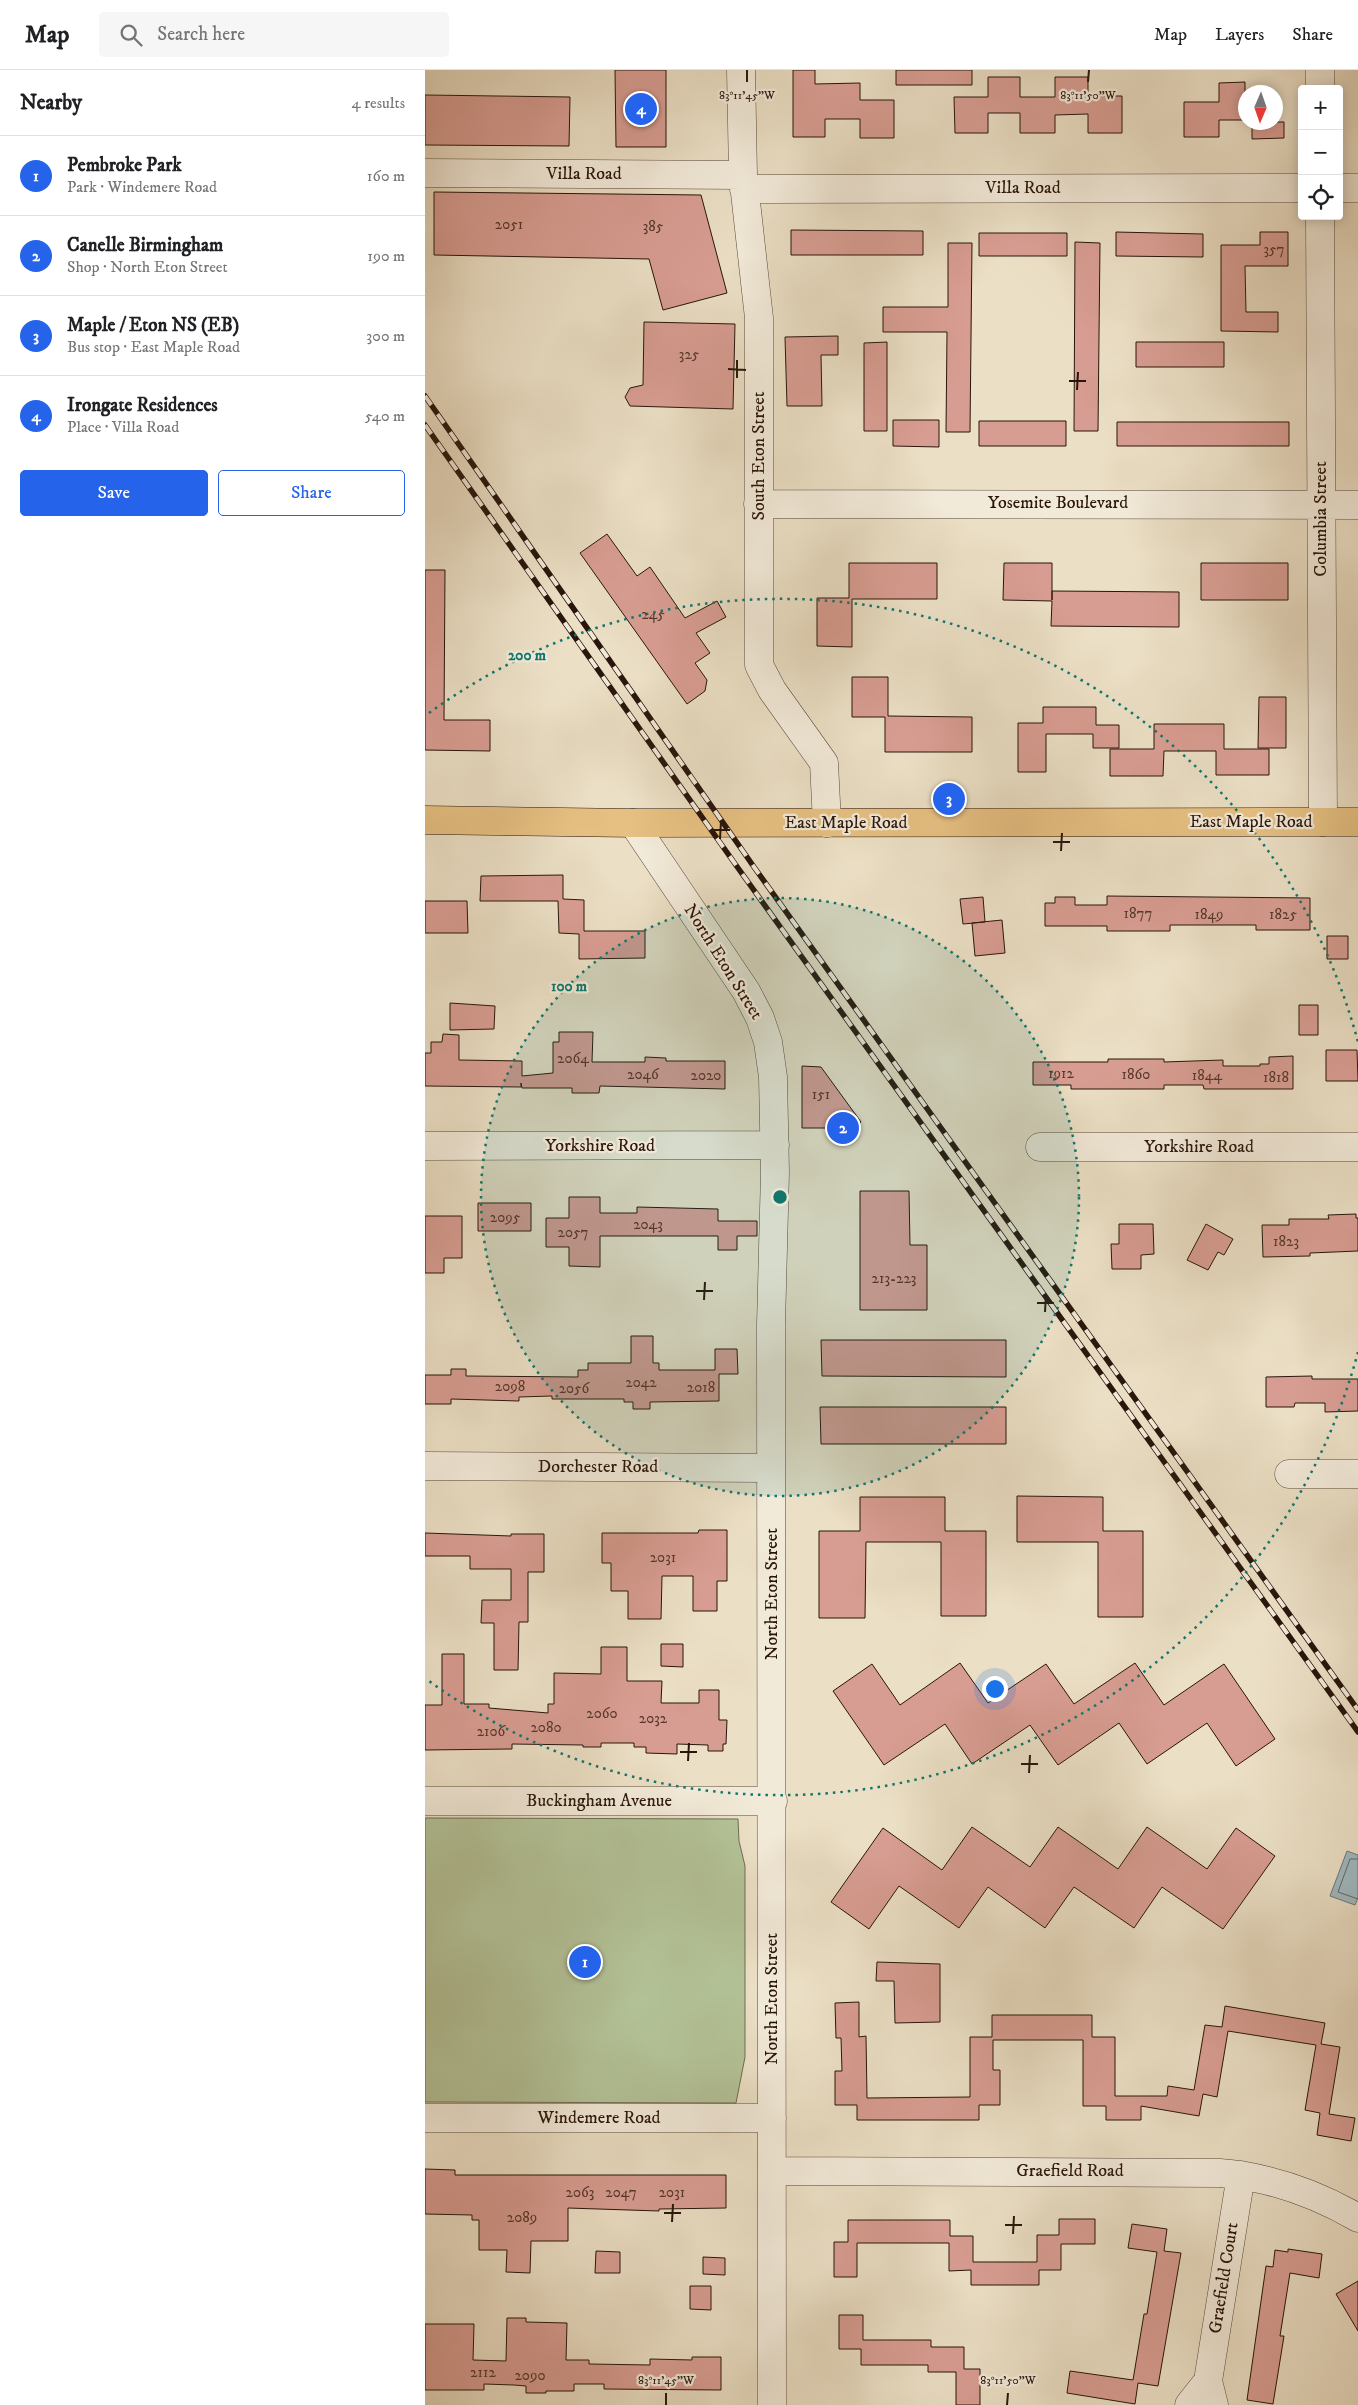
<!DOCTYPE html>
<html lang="en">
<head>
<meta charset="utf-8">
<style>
	:root { --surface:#fff; --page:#f6f6f6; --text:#202124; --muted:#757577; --line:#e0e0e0; --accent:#2563eb }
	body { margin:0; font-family:"IM FELL DW Pica",serif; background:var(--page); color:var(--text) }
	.controls { position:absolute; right:15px; top:15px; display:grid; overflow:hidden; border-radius:5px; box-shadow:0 2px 12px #0003 }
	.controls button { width:45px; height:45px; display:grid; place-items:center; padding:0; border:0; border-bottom:1px solid var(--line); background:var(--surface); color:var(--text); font:25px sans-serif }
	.compass { position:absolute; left:813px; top:15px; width:45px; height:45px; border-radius:50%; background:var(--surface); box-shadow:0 2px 12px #0003; rotate:182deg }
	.you { position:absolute; left:569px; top:1618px; width:18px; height:18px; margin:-12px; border:4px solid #fff; border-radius:50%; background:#1a73e8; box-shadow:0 0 0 8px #1a73e833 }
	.badge { display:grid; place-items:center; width:32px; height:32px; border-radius:50%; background:var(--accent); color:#fff; font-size:16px; font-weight:700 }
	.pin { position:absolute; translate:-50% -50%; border:2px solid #fff; box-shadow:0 1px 5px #0006 }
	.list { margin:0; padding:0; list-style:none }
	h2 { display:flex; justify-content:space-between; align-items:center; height:65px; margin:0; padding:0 20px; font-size:21px }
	h2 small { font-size:16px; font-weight:400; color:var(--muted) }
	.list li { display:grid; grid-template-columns:32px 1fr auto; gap:15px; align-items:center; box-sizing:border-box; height:80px; padding:0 20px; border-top:1px solid var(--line) }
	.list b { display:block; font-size:19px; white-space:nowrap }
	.list p { margin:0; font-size:16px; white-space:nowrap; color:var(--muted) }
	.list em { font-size:16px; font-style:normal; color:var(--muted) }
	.actions { display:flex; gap:10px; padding:15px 20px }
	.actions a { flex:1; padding:11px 0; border:1px solid var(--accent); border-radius:5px; text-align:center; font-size:18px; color:var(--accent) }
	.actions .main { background:var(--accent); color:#fff }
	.icon { flex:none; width:28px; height:28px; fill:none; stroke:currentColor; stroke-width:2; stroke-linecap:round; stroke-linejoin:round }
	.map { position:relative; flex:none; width:933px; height:2335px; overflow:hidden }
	header { display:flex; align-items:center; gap:30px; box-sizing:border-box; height:70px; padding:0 25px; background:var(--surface); border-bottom:1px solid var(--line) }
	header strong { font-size:24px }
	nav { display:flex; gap:28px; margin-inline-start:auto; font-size:18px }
	.search { width:350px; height:45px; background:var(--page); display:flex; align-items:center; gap:12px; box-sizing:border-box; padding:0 18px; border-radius:5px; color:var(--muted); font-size:19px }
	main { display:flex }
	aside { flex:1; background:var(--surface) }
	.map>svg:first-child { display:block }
</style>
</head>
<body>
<header>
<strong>Map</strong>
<div class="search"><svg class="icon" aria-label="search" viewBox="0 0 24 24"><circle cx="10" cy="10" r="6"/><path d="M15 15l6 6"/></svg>Search here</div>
<nav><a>Map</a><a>Layers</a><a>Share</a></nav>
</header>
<main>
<aside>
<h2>Nearby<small>4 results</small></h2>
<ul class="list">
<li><span class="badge">1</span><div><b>Pembroke Park</b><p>Park · Windemere Road</p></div><em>160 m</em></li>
<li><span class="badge">2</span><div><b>Canelle Birmingham</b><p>Shop · North Eton Street</p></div><em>190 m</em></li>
<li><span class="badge">3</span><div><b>Maple / Eton NS (EB)</b><p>Bus stop · East Maple Road</p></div><em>300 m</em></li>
<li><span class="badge">4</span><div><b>Irongate Residences</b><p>Place · Villa Road</p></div><em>540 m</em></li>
</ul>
<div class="actions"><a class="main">Save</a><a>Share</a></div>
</aside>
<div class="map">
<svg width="933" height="2335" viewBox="0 0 933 2335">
	<rect width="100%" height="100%" fill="#ebdfc5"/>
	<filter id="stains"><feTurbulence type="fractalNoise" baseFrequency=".004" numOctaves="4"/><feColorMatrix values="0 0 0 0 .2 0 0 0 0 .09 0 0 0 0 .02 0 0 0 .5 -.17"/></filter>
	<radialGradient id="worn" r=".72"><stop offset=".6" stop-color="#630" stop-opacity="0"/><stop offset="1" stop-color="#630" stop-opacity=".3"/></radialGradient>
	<path fill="#b3c297" stroke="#6e6c51" d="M0,1748L313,1749L314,1771L320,1796V1987L311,2033L0,2032Z"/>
	<path fill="#9fb9c0" stroke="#707778" d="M922,1781L933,1785V1828L930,1835L905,1826Z"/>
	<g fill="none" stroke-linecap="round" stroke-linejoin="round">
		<path stroke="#646766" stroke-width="1" d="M933,1789H925L913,1822L933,1829"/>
	</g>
	<path fill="#d89d92" stroke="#29150b" d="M190,0H241V77H191Z
		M368,0H390V14L435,13V30H469V68H435V49H400V67H368Z
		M471,0H547V15H471Z
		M563,7H595V27H630V7H663V26H697V63H663V44L630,45V63H595V43H563V63H530L529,27H563Z
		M820,12V50H794V67H759V32H794V13Z
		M0,25L145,27L144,76L0,75Z
		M827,52H859V68L827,69Z
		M9,122L276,125L302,223L238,240L224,189L9,185Z
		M366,160L498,161V185H366Z
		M691,162L778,164V187L691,186Z
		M835,162H863V196H820L821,242H853V262L796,261V175H835Z
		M554,163H642V186H554Z
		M650,172L675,173L673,361H649Z
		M523,173H547L545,362H521L522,262H458V237H523Z
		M219,252L310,254L308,339L205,336L200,327L205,318L218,315Z
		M413,266V285H396L397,336H362L360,267Z
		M462,272V361H439V273Z
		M711,272H799V297H711Z
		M468,350H514V377L468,376Z
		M554,351H641V376H554Z
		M692,352H864V376H692Z
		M182,464L212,506L225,497L260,548L292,531L301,547L271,563L285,583L270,593L282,610L280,621L262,634L155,483Z
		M424,493H512V529H427V577L392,576V528H424Z
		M579,493H627V530V521L754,522V557L626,556L627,531L578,530Z
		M776,493H863V530H776Z
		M0,500H20L19,650H65V681L0,680Z
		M427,607H463V646L547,647V682H460V647H427Z
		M834,627H861V678H833Z
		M618,637H671V655H694V678H668V664H621V702H593V653H618Z
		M729,654H799V679H844V705H791V681H739L738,706H685V679H729Z
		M138,805V829L159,830V861H220V888L154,889V864L134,863L133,831H55L56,806Z
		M682,826L885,828V860H831V855H745V861H682V856H620V833H630V827H650V835H682Z
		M558,827L560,852L538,854L535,829Z
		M0,831H42L43,863H0Z
		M577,850L580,883L550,886L547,853Z
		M902,866H923V889H902Z
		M25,933L70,936L69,959L25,960Z
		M874,935H893V965H874Z
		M134,962H168L167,992H220V987L241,988V991H300V1019L175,1016L174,1023H147V1018H97L96,1013V1017L0,1016V983H6V972H17L18,964L34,965V990L97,991V1006L128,1003V972H134Z
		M901,980H932L933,1011H901Z
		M868,986V1019H779L778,1015H739V1019H646V1015H608V992H683V989H739V992L798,990V996H835V994H844V987Z
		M377,996L396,997L436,1052L428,1058H377Z
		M435,1121H484L485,1175H502V1240H435Z
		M144,1127H175V1143H212V1137L293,1139V1151H332V1166H312V1180H293V1166H175V1197L144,1196V1177H121V1148H144Z
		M53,1133H106V1161H53Z
		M931,1144V1148H933V1181L885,1183V1186L838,1187L837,1155H864V1149H904L903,1145Z
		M0,1146H37V1188H19V1203H0Z
		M694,1154H728L729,1184L716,1185V1199H687L686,1174H694Z
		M781,1154L808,1169L799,1185L793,1182L783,1200L762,1190Z
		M206,1266H228V1293H234V1300H290V1279H312L313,1304H294V1331L225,1332V1339H208V1332H199V1329H127V1326L94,1327V1331L26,1329V1334H0V1305H26V1299H41V1306L153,1307V1300H163V1293H206Z
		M396,1270H581V1307L397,1306Z
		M887,1306V1309H933V1341L900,1342V1333H870L869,1337H841V1307Z
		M395,1337H581V1374H396Z
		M592,1426L678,1427V1461H718V1547H673V1472H592Z
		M435,1427H520V1461H561V1546H516V1472H441L440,1548H394V1461H435Z
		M274,1460H302V1511H292V1541H268V1506H237L236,1549H203V1521H186V1493H177V1463H273Z
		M0,1463L86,1466V1464H119V1502H103V1552H94L93,1600H69V1553H56L57,1530H86V1499H45V1486H0Z
		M236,1574H258V1597L236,1596Z
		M176,1577H202V1611H237L236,1633H274V1620H294V1650H302L301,1674H298V1681H283V1675L252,1674V1684L221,1683V1677H209V1673H176V1677H158V1675L87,1674V1679L0,1680V1635H17V1584H39V1634H64V1638L123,1643V1634H129V1603L176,1604Z
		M535,1593L563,1633L621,1594L649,1634L710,1593L739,1635L799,1594L850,1669L811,1696L782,1653L722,1694L694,1653L633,1695L605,1655L547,1694L520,1654L459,1695L408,1621L447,1594L475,1635Z
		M547,1757L605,1797L633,1757L693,1799L722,1757L782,1799L811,1758L850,1786L798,1859L737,1817L709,1858L649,1817L620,1858L563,1817L534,1858L474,1816L444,1859L406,1832L458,1758L517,1800Z
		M452,1892L515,1894V1952L470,1953L469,1911H451Z
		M434,1932V1967L441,1966L442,2028L545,2027V1967H567V1945H667V1967H690V2026H742L743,2016L769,2020L780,1955L797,1957L800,1936L900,1953L896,1974L915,1977L904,2044L930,2048L926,2071L892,2065L895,2043L880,2040L891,1975L803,1961L792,2027L778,2024L774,2046L716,2036V2050H681V2036H658V1970H568V2000H575V2035H554V2050H432V2035H410V2001H417L416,1968H411L410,1933Z
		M0,2099L30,2100V2105H301V2138L234,2139V2141L143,2138V2171H106L105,2203L81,2202L82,2180H54V2150H47V2145L0,2144Z
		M634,2149H670V2174H636V2200H614V2215H546V2200L524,2201V2173H432V2207H409V2172H423V2150H525V2166H548V2192H612V2165H634Z
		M707,2154L742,2159L739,2181L756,2183L733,2316L713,2313L710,2334L642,2323L645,2301L708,2310L719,2244H722L732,2182L703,2178Z
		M863,2179L897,2184L894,2208L865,2203L855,2266H859L848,2334L822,2330L841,2196L848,2197L850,2180L863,2182Z
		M171,2181L195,2182V2203H170Z
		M278,2187L300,2188V2205L278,2204Z
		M933,2211V2261L911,2224Z
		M265,2216H286V2240L265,2239Z
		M414,2245H438V2270H506V2277H539V2299H555V2335H531V2302H503V2295H436V2279H414Z
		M82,2248H101V2252L142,2253L141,2290H164V2294L225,2295V2289L267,2290V2287H296V2320L179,2319V2314H149V2321H121V2323H101V2316L89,2315L59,2314V2320H0V2254H49L48,2290L81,2291Z"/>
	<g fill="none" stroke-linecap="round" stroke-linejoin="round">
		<g stroke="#5a483a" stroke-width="29">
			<path id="minor" d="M316,0L318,105L334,248V595L347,620L399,693L402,753
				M895,0V19
				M0,103L318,105
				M914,118H933
				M319,119L877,118
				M895,146L898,752
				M333,434L933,435
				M208,753L321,921L335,948L343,972L348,1007L350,1102L346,1255L347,2335
				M0,1076L350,1075
				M615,1077H933
				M0,1396L346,1398
				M864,1404H933
				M0,1731H348
				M0,2048H347
				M348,2101L795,2103C845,2107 890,2123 933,2148
				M764,2335L783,2311
				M789,2335L783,2311L816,2105"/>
		</g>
		<g stroke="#29150b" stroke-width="29">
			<path id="major" d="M0,750L208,753L933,752"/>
		</g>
		<use href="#minor" stroke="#f2ead9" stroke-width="28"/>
		<use href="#major" stroke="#e6c082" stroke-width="28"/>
		<g stroke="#29150b" stroke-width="5.5">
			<path id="rail" d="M0,326L329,797L933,1640
				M0,355L313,798L933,1662"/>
		</g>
		<use href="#rail" stroke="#f2ead9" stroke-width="4" stroke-dasharray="11" stroke-linecap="butt"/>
	</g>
	<path fill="none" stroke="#29150b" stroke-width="2" d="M322,12V0M663,12L664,0M303,299L321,300M312,308V290M644,311H661M652,320L653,302M287,760H305M295,769L296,751M628,772H645M636,781L637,763M271,1221H288M279,1230L280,1212M612,1233H629M620,1242L621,1224M255,1682H272M263,1691L264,1673M596,1694H613M604,1703L605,1685M239,2143H256M247,2152L248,2134M580,2155H597M588,2164L589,2146M241,2335V2323M582,2335L583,2323"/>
	<circle cx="355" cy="1127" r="299" fill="#0f766e" fill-opacity=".12"/>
	<g fill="none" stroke="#0f766e" stroke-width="2.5" stroke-dasharray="2.5 5">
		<circle cx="355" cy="1127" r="299"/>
		<path d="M933 1282A598 598 0 0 1 4 1611M4 643A598 598 0 0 1 933 972"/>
	</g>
	<g text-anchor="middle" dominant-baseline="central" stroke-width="4.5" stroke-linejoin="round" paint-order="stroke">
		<g font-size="15" fill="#55372d">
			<text x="84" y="154">2051</text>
			<text x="228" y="156">385</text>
			<text x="849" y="179">357</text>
			<text x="264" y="284">325</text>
			<text x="228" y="544">245</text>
			<text x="713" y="843">1877</text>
			<text x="784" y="844">1849</text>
			<text x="858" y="844">1825</text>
			<text x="148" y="988">2064</text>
			<text x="636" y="1003">1912</text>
			<text x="218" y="1004">2046</text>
			<text x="711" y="1004">1860</text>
			<text x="281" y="1005">2020</text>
			<text x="782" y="1005">1844</text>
			<text x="851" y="1007">1818</text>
			<text x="396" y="1024">151</text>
			<text x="80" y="1147">2095</text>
			<text x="223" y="1154">2043</text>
			<text x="148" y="1162">2057</text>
			<text x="861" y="1171">1823</text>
			<text x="469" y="1208">213-223</text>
			<text x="216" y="1312">2042</text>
			<text x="85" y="1316">2098</text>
			<text x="276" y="1317">2018</text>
			<text x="149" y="1318">2056</text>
			<text x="238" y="1487">2031</text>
			<text x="177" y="1643">2060</text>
			<text x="228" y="1648">2032</text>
			<text x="121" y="1657">2080</text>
			<text x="66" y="1661">2106</text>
			<text x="155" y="2122">2063</text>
			<text x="196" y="2122">2047</text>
			<text x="247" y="2122">2031</text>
			<text x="97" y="2147">2089</text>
			<text x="58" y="2302">2112</text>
			<text x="105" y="2305">2090</text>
		</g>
		<g font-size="18" fill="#29150b" stroke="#f2ead9">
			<text x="159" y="104">Villa Road</text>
			<text x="598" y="118">Villa Road</text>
			<text transform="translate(334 386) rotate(-90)">South Eton Street</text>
			<text x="633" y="433">Yosemite Boulevard</text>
			<text transform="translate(896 449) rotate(-90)">Columbia Street</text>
			<text x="826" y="752">East Maple Road</text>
			<text x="421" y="753">East Maple Road</text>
			<text transform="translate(298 892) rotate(58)">North Eton Street</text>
			<text x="175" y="1076">Yorkshire Road</text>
			<text x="774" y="1077">Yorkshire Road</text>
			<text x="173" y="1397">Dorchester Road</text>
			<text transform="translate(347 1524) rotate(-90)">North Eton Street</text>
			<text x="174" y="1731">Buckingham Avenue</text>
			<text transform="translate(347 1929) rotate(-90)">North Eton Street</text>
			<text x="174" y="2048">Windemere Road</text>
			<text x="645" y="2101">Graefield Road</text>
			<text transform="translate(799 2208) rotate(-81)">Graefield Court</text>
		</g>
	</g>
	<g font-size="12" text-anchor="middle" fill="#29150b" stroke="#f2ead9" stroke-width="4.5" stroke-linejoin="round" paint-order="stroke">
		<text x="322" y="29">83°11'45"W</text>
		<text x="663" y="29">83°11'50"W</text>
		<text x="241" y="2314">83°11'45"W</text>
		<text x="583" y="2314">83°11'50"W</text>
	</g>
	<circle cx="355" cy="1127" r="8" fill="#0f766e" stroke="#f2ead9" stroke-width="2.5"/>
	<g font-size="15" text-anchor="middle" font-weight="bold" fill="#0f766e" stroke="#f2ead9" stroke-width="4.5" stroke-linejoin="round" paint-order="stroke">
		<text x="102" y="590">200 m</text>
		<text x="144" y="921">100 m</text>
	</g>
	<rect width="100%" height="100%" filter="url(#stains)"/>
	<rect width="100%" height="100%" fill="url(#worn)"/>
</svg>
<div class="controls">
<button>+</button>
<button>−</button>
<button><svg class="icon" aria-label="locate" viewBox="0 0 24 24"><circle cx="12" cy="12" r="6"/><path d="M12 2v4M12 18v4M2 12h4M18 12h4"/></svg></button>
</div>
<svg class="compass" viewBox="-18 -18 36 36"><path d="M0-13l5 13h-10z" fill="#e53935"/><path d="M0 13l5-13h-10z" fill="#757577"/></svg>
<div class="you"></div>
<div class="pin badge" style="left:160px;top:1892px">1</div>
<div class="pin badge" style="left:418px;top:1058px">2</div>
<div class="pin badge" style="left:524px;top:729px">3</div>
<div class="pin badge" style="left:216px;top:39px">4</div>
</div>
</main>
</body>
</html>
